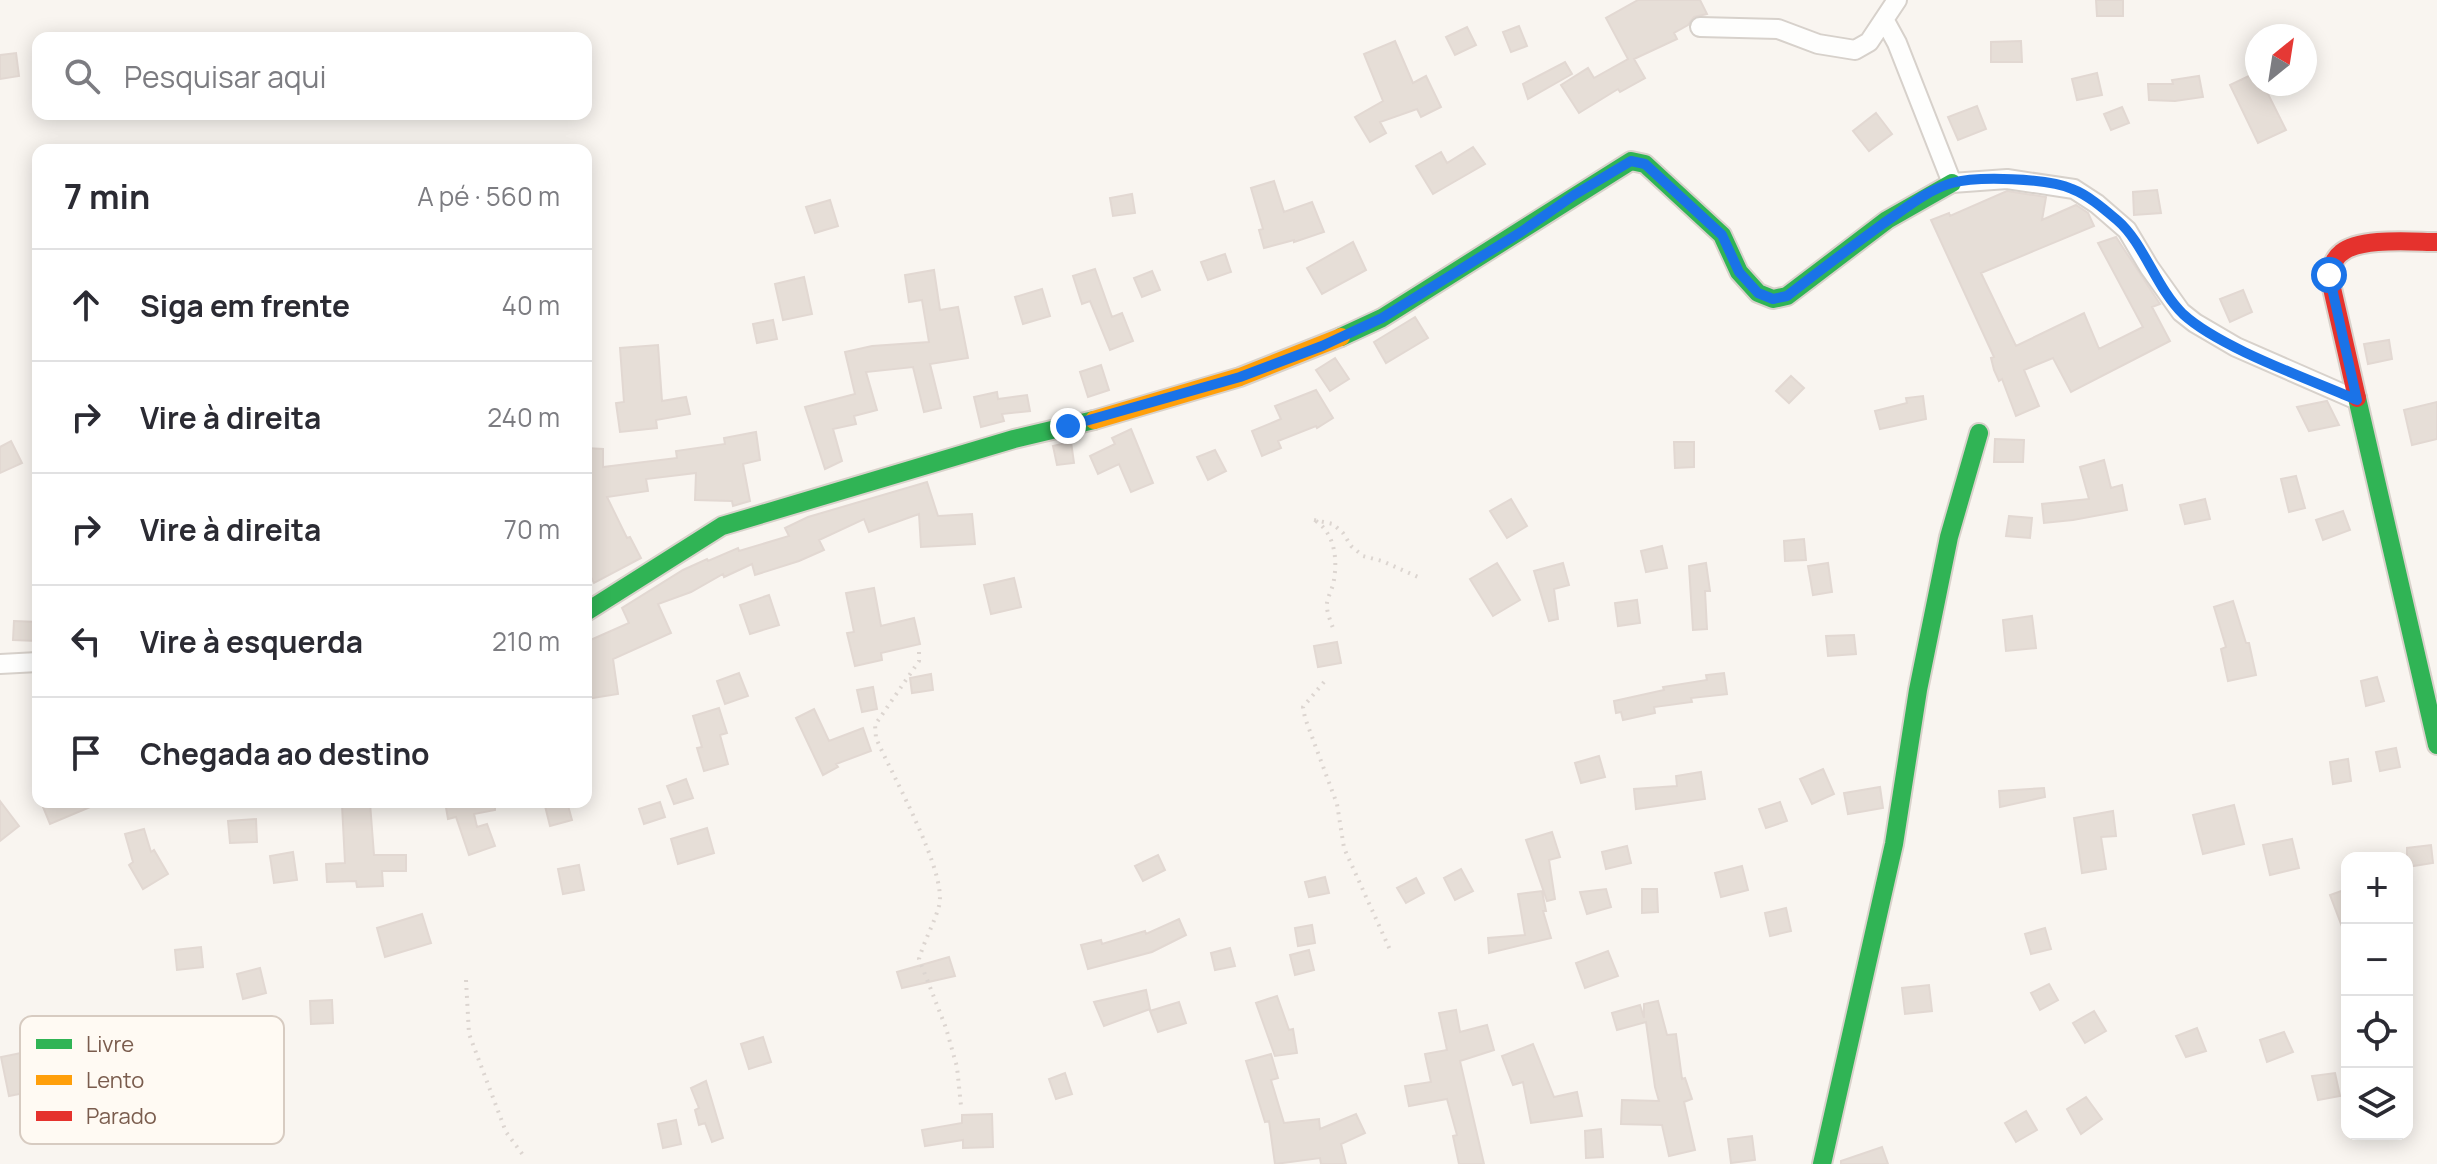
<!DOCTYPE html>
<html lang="pt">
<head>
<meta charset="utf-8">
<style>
	:root { --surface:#fff; --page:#f2f2f3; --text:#2b2b33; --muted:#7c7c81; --line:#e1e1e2 }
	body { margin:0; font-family:Manrope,sans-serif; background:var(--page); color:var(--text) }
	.controls { position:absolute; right:24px; bottom:24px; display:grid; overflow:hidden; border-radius:16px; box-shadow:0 4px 20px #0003 }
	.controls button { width:72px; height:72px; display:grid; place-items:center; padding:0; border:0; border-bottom:2px solid var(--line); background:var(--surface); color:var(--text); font:40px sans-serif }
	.compass { position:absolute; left:2245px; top:24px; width:72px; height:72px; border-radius:50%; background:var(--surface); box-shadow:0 4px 20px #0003; rotate:30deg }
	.stop { position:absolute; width:24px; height:24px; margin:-18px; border:6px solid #1a73e8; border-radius:50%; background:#fff }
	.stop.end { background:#1a73e8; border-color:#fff; box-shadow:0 2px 8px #0008 }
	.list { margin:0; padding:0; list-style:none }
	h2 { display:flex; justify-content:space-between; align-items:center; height:104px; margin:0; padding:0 32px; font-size:34px }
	h2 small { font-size:26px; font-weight:400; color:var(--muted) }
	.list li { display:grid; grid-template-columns:52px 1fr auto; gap:24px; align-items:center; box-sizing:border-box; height:112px; padding:0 32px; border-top:2px solid var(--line) }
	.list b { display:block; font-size:30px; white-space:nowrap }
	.list em { font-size:26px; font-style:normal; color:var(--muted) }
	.icon { flex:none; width:44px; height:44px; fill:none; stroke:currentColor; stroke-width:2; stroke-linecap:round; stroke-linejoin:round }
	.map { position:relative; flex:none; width:2437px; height:1164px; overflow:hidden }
	.search { position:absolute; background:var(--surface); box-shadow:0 4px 20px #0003; left:32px; top:32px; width:560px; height:88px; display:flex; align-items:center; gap:20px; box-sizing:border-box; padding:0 28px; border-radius:16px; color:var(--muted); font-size:30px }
	.panel { position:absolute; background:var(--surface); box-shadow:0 4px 20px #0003; left:32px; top:144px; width:560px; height:664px; border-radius:16px }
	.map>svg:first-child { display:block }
</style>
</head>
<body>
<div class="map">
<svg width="2437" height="1164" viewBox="0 0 2437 1164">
	<rect width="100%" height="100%" fill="#f9f5f0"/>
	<path fill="#e6ded7" stroke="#e2d8d2" stroke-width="2" d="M1638,0H1700L1707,14L1694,17L1688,25L1674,33L1677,39L1634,59L1645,78L1620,92L1618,89L1579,113L1561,85L1588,68L1594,78L1628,59L1606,18Z
		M2096,0H2123V16H2097Z
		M1519,26L1527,46L1511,52L1503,32Z
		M1467,27L1476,45L1455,55L1446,37Z
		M1395,41L1413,83L1426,76L1441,107L1421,117L1417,109L1380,122L1386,133L1370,142L1355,117L1383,101L1364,54Z
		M2021,41L2022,62H1991V42Z
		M16,53L19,76L0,79V55Z
		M1565,62L1572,74L1528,99L1523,84Z
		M2257,72V84H2263L2286,130L2258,143L2230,85Z
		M2097,73L2102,95L2077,100L2072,79Z
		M2199,76L2203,97L2175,101L2149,100L2148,84H2173L2172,80Z
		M1977,106L1986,129L1958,140L1948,117Z
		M2122,107L2129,123L2111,130L2104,114Z
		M1876,113L1892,134L1869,151L1853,131Z
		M1473,147L1485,164L1433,194L1416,166L1441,152L1447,163Z
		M1274,181L1284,212L1312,202L1324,232L1294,242V240L1264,248L1259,230L1263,229L1251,188Z
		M2157,190L2161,213L2134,215L2133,192Z
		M2007,191L2046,197L2042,220L2076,205L2088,213L2094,226L1981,273L2016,346L2084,313L2099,349L2143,327L2098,243L2116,237L2160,304L2152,307L2170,341L2071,392L2053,358L2024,370L2039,406L2016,416L2002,379L1999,381L1994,370L1991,358L1994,357L1931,220L1949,213L1950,216Z
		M1132,194L1135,213L1113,216L1110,198Z
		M830,200L838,226L815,233L806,207Z
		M1353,242L1366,270L1322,294L1307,268Z
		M1225,254L1231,272L1208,280L1201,262Z
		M1095,269L1112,317L1122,313L1133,341L1110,350L1090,301L1082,304L1073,276Z
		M934,270L940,310L958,307L968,358L930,364L941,408L924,412L913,367L866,372L877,410L854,416L856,424L833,429L842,461L825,469L805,407L855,394L845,352L872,346L929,342L922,300L909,302L905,275Z
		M1152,271L1160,290L1142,297L1134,278Z
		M804,277L812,314L783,320L775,284Z
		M1042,289L1050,316L1023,324L1015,297Z
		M2243,290L2252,312L2230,322L2220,299Z
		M1415,317L1428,338L1386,363L1374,342Z
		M773,320L777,339L757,343L753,324Z
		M2389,340L2392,359L2368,364L2364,344Z
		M658,345L662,401L686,397L690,414L656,420L657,428L620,432L616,403L624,402L620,348Z
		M1335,358L1349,379L1330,391L1316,370Z
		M1101,365L1109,390L1088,397L1080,372Z
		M1791,376L1804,388L1789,403L1776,391Z
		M1316,390L1333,418L1317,428L1316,426L1278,441L1281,448L1262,456L1252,431L1281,419L1275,406Z
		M997,392L998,399L1027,395L1030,411L1002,414L1004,421L981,427L974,397Z
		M1923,396L1926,419L1880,429L1875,411L1907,403L1906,398Z
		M2327,401L2339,425L2309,431L2297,407Z
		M2437,402V439L2412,445L2404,410Z
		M1131,429L1153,483L1131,492L1119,464L1098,474L1090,456L1115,444L1112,438Z
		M756,432L760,460L743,464L750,501L733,506L732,501L695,500L696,473L646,479L648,491L607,497L627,538L630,537L641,558L594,583L586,567V448L603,449V467L677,458L676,451L725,444L724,438Z
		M1995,439L2024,440L2023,462H1994Z
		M11,441L22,463L0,473V447Z
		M1071,442L1074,463L1057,465L1053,446Z
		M1674,442H1694V467L1675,468Z
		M1215,450L1226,471L1208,480L1197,457Z
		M2104,460L2111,488L2122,485L2127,510L2073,520L2044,523L2042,504L2089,499L2080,467Z
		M2296,476L2305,508L2289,512L2281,479Z
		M927,482L938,516L972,514L975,544L921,547L919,514L869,532L864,519L819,540L824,550L799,561L755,575L752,564L724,577L723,574L691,592L658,604L671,633L613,659L618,694L586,699V642L629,623L622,608L683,570L707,559L708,561L738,548L739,551L789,536L785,528L808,517Z
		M1511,499L1527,526L1507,538L1490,511Z
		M2205,499L2210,519L2185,524L2180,505Z
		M2343,511L2350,530L2323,540L2316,520Z
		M2009,516L2032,518L2030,538L2006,536Z
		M1804,539L1806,560L1785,561L1784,541Z
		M1662,546L1667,568L1646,572L1641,551Z
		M1497,563L1520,600L1493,616L1470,579Z
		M1563,563L1569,585L1554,589L1558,619L1549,621L1534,571Z
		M1706,563L1710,591H1705L1707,629L1693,630L1689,566Z
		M1828,563L1832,592L1813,595L1808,566Z
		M1014,578L1021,607L991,614L984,585Z
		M874,588L881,626L914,618L920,644L881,653L882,660L855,666L847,633L854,632L846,593Z
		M769,595L779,625L750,634L740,605Z
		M1637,600L1640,623L1618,626L1615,603Z
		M2233,601L2246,643H2249L2256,675L2228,681L2221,649L2226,647L2214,607Z
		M2032,616L2036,648L2006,651L2003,620Z
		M14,621L38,622V641L13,640Z
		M1854,635L1856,654L1828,656L1826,636Z
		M1337,642L1341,663L1318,667L1314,646Z
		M739,673L748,696L725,704L717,681Z
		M1724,673L1727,694L1691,698L1692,702L1654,707L1655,713L1623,720L1621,712L1616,713L1614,701L1664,690L1663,687L1707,680L1706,675Z
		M931,674L933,690L912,693L910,678Z
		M2377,677L2384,701L2366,706L2361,681Z
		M873,687L877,709L862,712L857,690Z
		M719,708L727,733L720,735L728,764L704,771L697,748L702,747L693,716Z
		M814,709L829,741L863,728L871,751L836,764L838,767L823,775L796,718Z
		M2396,748L2400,767L2380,771L2376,752Z
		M1599,756L1605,777L1581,783L1575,763Z
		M2348,759L2351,781L2333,784L2330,762Z
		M1823,769L1834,794L1812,804L1800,779Z
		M1701,772L1705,799L1636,809L1634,789L1677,786L1676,776Z
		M686,779L693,798L674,804L667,786Z
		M1880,787L1883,808L1848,814L1844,793Z
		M2044,788L2045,797L2000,807L1999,791Z
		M0,801L19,826L0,841Z
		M41,802H102L50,824Z
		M445,802H495V810L474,814L477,827L487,824L495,846L469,855L456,817L448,819Z
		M544,802H567L572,820L550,826Z
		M660,802L665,817L644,824L639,809Z
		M1780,802L1787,821L1766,828L1759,809Z
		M370,803L374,855H406V871H382L383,886L357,887L356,881L327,882L326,864L345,863L342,805Z
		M2234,805L2244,844L2203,854L2193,815Z
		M2113,811L2116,836L2101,837L2106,869L2082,873L2074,818Z
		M256,819L257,842L230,843L228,821Z
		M707,828L714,853L678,864L671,839Z
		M144,829L151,852L154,850L168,874L143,889L129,865L133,862L125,834Z
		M1552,832L1560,857L1549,860L1555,899L1547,901L1526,840Z
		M2292,839L2299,868L2270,875L2263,845Z
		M2431,845L2433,863L2407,867V848Z
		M1627,846L1631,863L1606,869L1602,852Z
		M293,852L297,880L274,883L270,856Z
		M1158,855L1165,870L1143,881L1135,866Z
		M579,865L584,890L563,894L558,869Z
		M1742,866L1748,890L1721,897L1715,873Z
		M1461,869L1473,891L1455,900L1444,878Z
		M1325,877L1329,893L1309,897L1305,882Z
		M1416,878L1424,893L1406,903L1397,888Z
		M1606,889L1611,907L1587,914L1580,892Z
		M1642,889H1657L1658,912L1642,913Z
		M2347,889V937H2346L2330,895Z
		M1542,891L1546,911H1543L1551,938L1489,953L1488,938L1525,935L1518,894Z
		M1786,908L1791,931L1770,936L1765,913Z
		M422,914L431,943L385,957L377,928Z
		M1179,919L1186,935L1152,952L1088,969L1081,945L1101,940L1102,944L1145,931L1146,934Z
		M1312,925L1315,943L1298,946L1295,928Z
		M2045,928L2051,949L2031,954L2025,934Z
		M201,947L203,967L177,970L175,950Z
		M1230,948L1235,966L1215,970L1211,953Z
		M1309,950L1314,970L1295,975L1290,955Z
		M1608,951L1618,976L1585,988L1576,963Z
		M949,957L955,976L902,988L897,972Z
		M260,968L266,993L243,999L237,974Z
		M2049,984L2058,1000L2040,1010L2031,993Z
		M1929,985L1932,1011L1905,1014L1902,988Z
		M1146,990L1150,1009L1104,1026L1094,1002Z
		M1277,996L1289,1030L1293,1029L1297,1053L1275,1056L1256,1003Z
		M332,1000L333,1023L311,1024L310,1001Z
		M1658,1001L1667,1035L1676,1034L1682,1079L1685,1078L1692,1099L1684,1102L1695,1150L1669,1156L1662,1125L1621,1124L1622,1100L1659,1101L1655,1087L1646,1022L1617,1030L1612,1013L1640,1005L1644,1018V1004Z
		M1179,1002L1186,1023L1158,1032L1150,1011Z
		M1456,1010L1460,1032L1487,1025L1494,1050L1460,1061L1484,1164H1459L1453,1136L1457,1135L1447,1099L1409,1106L1405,1086L1431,1082L1425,1054L1447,1050L1439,1013Z
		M2094,1011L2106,1031L2085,1043L2073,1023Z
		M2197,1028L2206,1051L2186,1057L2176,1036Z
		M2284,1032L2293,1052L2267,1062L2260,1040Z
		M763,1037L771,1062L749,1069L741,1044Z
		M1533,1044L1554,1097L1577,1092L1582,1116L1531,1123L1523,1082L1513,1085L1502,1056Z
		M31,1051L39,1090L9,1096L1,1057Z
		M1271,1054L1278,1078L1271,1080L1284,1123L1319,1119L1320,1129L1356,1114L1365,1133L1341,1144L1346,1164H1321L1320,1158L1275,1164L1269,1121L1265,1122L1246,1061Z
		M1065,1073L1072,1094L1056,1099L1049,1079Z
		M2335,1073L2340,1096L2318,1100L2312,1076Z
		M706,1081L723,1138L712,1142L705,1123L699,1125L695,1110L699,1108L691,1088Z
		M2086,1097L2102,1119L2081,1134L2067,1109Z
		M2026,1111L2037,1130L2016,1142L2005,1123Z
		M992,1114L993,1147L963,1148V1140L925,1146L922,1130L962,1123V1115Z
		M676,1120L681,1144L663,1148L658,1124Z
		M1601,1129L1603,1157L1586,1158L1585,1131Z
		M1752,1136L1755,1160L1731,1163L1728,1139Z
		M1882,1147L1888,1164H1841V1161Z"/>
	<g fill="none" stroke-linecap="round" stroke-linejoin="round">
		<g stroke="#d7d1cb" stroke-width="22">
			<path id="street" d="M1885,21L1897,43L1952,183L2007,179L2074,189L2097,204L2127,230L2149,267L2181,312L2195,323L2236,347L2357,400
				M1700,27L1778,29L1818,44L1855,50L1869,42L1897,0
				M0,664L38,662"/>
		</g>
		<g stroke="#d9d2cb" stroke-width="22">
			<path id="fast" d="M1341,337L1382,318L1631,161L1645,164L1722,235L1739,272L1758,293L1773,299L1787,296L1887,220L1952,183
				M2357,398L2437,745
				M586,612L722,526L1014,439L1094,420
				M1822,1164L1894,844L1918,690L1949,537L1979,433"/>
		</g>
		<g stroke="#d9d2cb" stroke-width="22">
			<path id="slow" d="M1094,420L1240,377L1341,337"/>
		</g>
		<g stroke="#d9d2cb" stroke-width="22">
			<path id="jam" d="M2357,398L2329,275C2332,267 2334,258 2341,253C2360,237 2413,242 2437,242"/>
		</g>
		<path stroke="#dcd5d0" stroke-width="4" stroke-dasharray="2 6" stroke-linecap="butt" d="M1314,520L1333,524L1343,533L1351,546L1363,556L1382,561L1418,577
			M1316,521C1336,535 1338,562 1333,585C1331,591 1328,597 1327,603C1326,610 1330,620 1333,628
			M919,652V661L875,725L876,738C891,773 948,873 939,906C934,924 924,941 919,959L946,1028L957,1067L961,1106
			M1324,682L1303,707L1305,718L1337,804L1344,848L1391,952
			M466,980L469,1034L506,1132L523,1155"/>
		<use href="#street" stroke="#fefefd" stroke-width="18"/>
		<use href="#fast" stroke="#30b455" stroke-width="18"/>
		<use href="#slow" stroke="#ff9f0a" stroke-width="18"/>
		<use href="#jam" stroke="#e5322d" stroke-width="18"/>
	</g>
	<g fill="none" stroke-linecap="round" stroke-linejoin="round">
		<path stroke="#1a73e8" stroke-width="10" d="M1068,426L1240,377L1322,346L1382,318L1521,232L1574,195L1631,161L1645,164L1722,235L1739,272L1758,293L1773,299L1787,296C1819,271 1851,247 1884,223C1905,209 1927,190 1952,183C1977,176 2048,178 2072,189C2088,195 2104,209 2117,220C2144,243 2156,288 2183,314C2220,348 2309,379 2357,400L2329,275"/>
	</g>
	<rect x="20" y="1016" width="264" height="128" rx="12" fill="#fffaf3" stroke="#d7cbc1" stroke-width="2"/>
	<rect x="36" y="1039" width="36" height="10" fill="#30b455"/>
	<rect x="36" y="1075" width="36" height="10" fill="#ff9f0a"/>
	<rect x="36" y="1111" width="36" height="10" fill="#e5322d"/>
	<g font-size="22" fill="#7a5c4d">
		<text x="86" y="1052">Livre</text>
		<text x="86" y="1088">Lento</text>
		<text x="86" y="1124">Parado</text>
	</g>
</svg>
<div class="controls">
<button>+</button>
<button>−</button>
<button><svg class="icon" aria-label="locate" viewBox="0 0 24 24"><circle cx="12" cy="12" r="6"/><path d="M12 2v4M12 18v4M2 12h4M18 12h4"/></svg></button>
<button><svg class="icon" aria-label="layers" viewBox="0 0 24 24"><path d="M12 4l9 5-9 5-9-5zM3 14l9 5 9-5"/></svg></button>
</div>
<svg class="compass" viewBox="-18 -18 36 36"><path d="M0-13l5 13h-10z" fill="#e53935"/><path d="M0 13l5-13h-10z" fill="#7c7c81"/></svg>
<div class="stop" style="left:2329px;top:275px"></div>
<div class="stop end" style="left:1068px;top:426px"></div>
<div class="search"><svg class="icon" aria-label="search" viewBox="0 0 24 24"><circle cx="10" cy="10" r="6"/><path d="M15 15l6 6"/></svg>Pesquisar aqui</div>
<section class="panel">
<h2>7 min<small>A pé · 560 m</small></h2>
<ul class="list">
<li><svg class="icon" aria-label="ahead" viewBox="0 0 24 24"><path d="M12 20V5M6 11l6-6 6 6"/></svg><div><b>Siga em frente</b></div><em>40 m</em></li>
<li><svg class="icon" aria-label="right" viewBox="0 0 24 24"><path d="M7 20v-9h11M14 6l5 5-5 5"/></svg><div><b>Vire à direita</b></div><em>240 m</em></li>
<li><svg class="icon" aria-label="right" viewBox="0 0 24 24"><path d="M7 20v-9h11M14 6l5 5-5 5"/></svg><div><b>Vire à direita</b></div><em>70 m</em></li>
<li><svg class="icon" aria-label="left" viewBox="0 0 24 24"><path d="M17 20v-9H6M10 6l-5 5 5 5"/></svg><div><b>Vire à esquerda</b></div><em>210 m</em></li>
<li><svg class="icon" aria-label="arrive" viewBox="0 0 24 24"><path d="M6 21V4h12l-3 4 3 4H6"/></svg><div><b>Chegada ao destino</b></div></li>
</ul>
</section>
</div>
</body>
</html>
